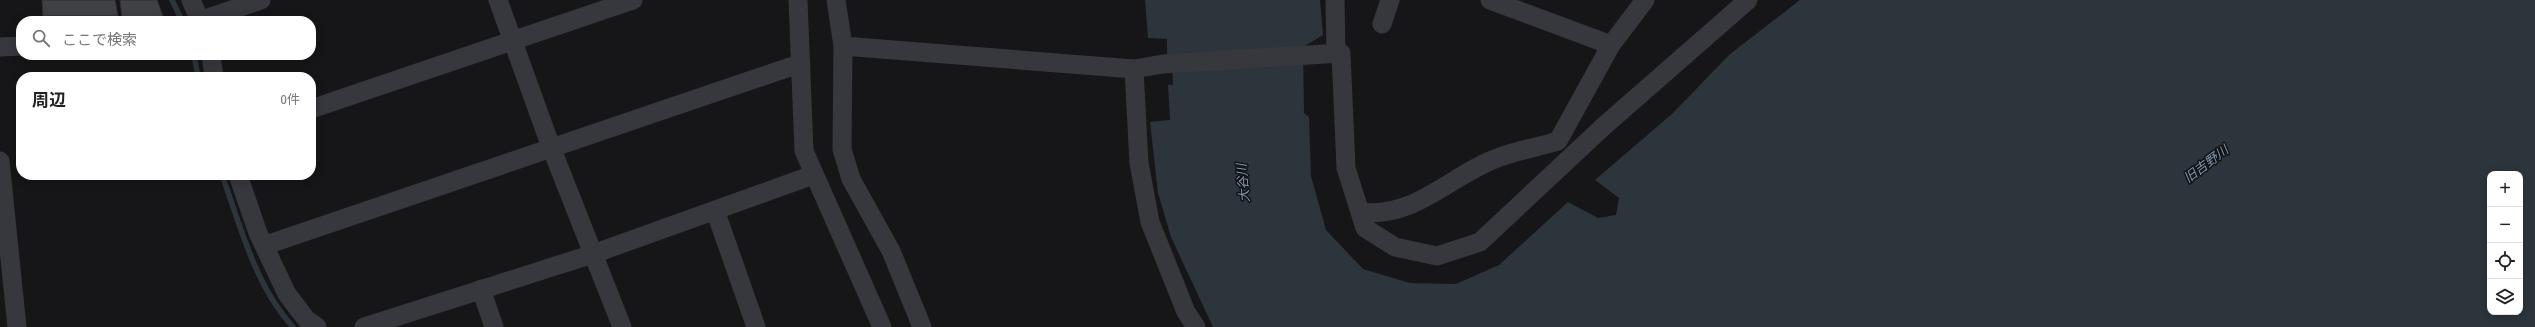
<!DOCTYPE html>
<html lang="ja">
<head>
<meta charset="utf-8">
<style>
	:root { --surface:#fff; --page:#f6f6f6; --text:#222; --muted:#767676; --line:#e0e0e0 }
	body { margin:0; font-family:"Fira Sans Condensed","Noto Sans JP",sans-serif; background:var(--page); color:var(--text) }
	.controls { position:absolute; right:12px; bottom:12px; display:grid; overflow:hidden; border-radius:8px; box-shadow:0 2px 10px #0003 }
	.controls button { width:36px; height:36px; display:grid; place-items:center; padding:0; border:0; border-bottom:1px solid var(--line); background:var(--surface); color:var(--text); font:20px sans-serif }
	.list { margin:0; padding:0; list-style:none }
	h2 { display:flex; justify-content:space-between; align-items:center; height:52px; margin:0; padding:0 16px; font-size:17px }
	h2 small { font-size:13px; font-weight:400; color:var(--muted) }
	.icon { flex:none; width:22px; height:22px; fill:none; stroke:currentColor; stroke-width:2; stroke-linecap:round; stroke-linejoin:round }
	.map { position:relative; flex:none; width:2535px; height:327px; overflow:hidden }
	.search { position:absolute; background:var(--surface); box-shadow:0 2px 10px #0003; left:16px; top:16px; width:300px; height:44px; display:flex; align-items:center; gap:10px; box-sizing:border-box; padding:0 14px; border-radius:16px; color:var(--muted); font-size:15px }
	.panel { position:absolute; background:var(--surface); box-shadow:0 2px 10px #0003; left:16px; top:72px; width:300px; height:108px; border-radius:16px }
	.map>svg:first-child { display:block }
</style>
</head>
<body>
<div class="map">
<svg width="2535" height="327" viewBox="0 0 2535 327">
	<rect width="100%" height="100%" fill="#161618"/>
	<path fill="#2c353c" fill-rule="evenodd" d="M1145,0H1320L1323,35L1303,47L1304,113L1309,117L1311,176L1326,230L1363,269L1410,283L1456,284L1499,265L1568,202L1598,218L1616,215L1619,198L1595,180L1673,113L1730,54L1800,0H2535V327H1213L1171,237L1158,193L1150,122L1170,120L1168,85H1173L1172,57L1167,56V39L1148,38ZM2490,174H2520V312H2490Z"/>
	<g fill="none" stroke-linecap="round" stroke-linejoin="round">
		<path stroke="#2c353c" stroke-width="5.5" d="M172,0L182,21
			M194,55L198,77
			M222,175C241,227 255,286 293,327"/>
	</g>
	<path fill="#404145" stroke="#303034" d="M42,0H115L118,16H43Z
		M120,0H157L164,19L122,18Z"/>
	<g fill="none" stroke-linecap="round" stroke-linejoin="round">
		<path stroke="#37383d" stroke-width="19" d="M191,0L200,21
			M498,0L551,147L622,327
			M798,0L804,151L882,327
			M836,0L843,46L842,149L851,179L891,251L922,327
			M1335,0L1336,53
			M1490,0L1611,45
			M199,21L261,0
			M1382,24L1390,0
			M843,46L1134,69L1163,64L1341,53L1346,168L1365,228L1395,247L1437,256L1480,242L1604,126L1748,0
			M0,47L21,46
			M211,55L214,77
			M1134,69L1139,163L1150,222L1186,312L1196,327
			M311,109L633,0
			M0,161L17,327
			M238,175L258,233L287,294L306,319L317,327
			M715,210L756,327
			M1361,212C1416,219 1451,174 1500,157C1519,150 1539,147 1558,141L1611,45L1645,0
			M266,245L790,67L801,66
			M481,289L494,327
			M364,327L593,254L813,175"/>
	</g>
	<g text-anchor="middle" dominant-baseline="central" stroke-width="3" stroke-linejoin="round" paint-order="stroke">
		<g font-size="13" font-style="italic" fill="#7f9bb3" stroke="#111113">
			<text transform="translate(2206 164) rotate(-37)">旧吉野川</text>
			<text transform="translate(1243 183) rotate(-95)">大谷川</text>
		</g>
	</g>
</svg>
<div class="controls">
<button>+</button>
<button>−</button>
<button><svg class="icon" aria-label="locate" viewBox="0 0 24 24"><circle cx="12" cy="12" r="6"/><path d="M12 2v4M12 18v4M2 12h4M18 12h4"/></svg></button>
<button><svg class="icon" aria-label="layers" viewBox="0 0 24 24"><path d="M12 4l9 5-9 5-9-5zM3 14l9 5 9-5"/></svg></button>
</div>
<div class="search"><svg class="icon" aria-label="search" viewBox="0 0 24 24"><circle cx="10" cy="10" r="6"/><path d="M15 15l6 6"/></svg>ここで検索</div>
<section class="panel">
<h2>周辺<small>0件</small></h2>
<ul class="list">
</ul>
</section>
</div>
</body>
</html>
